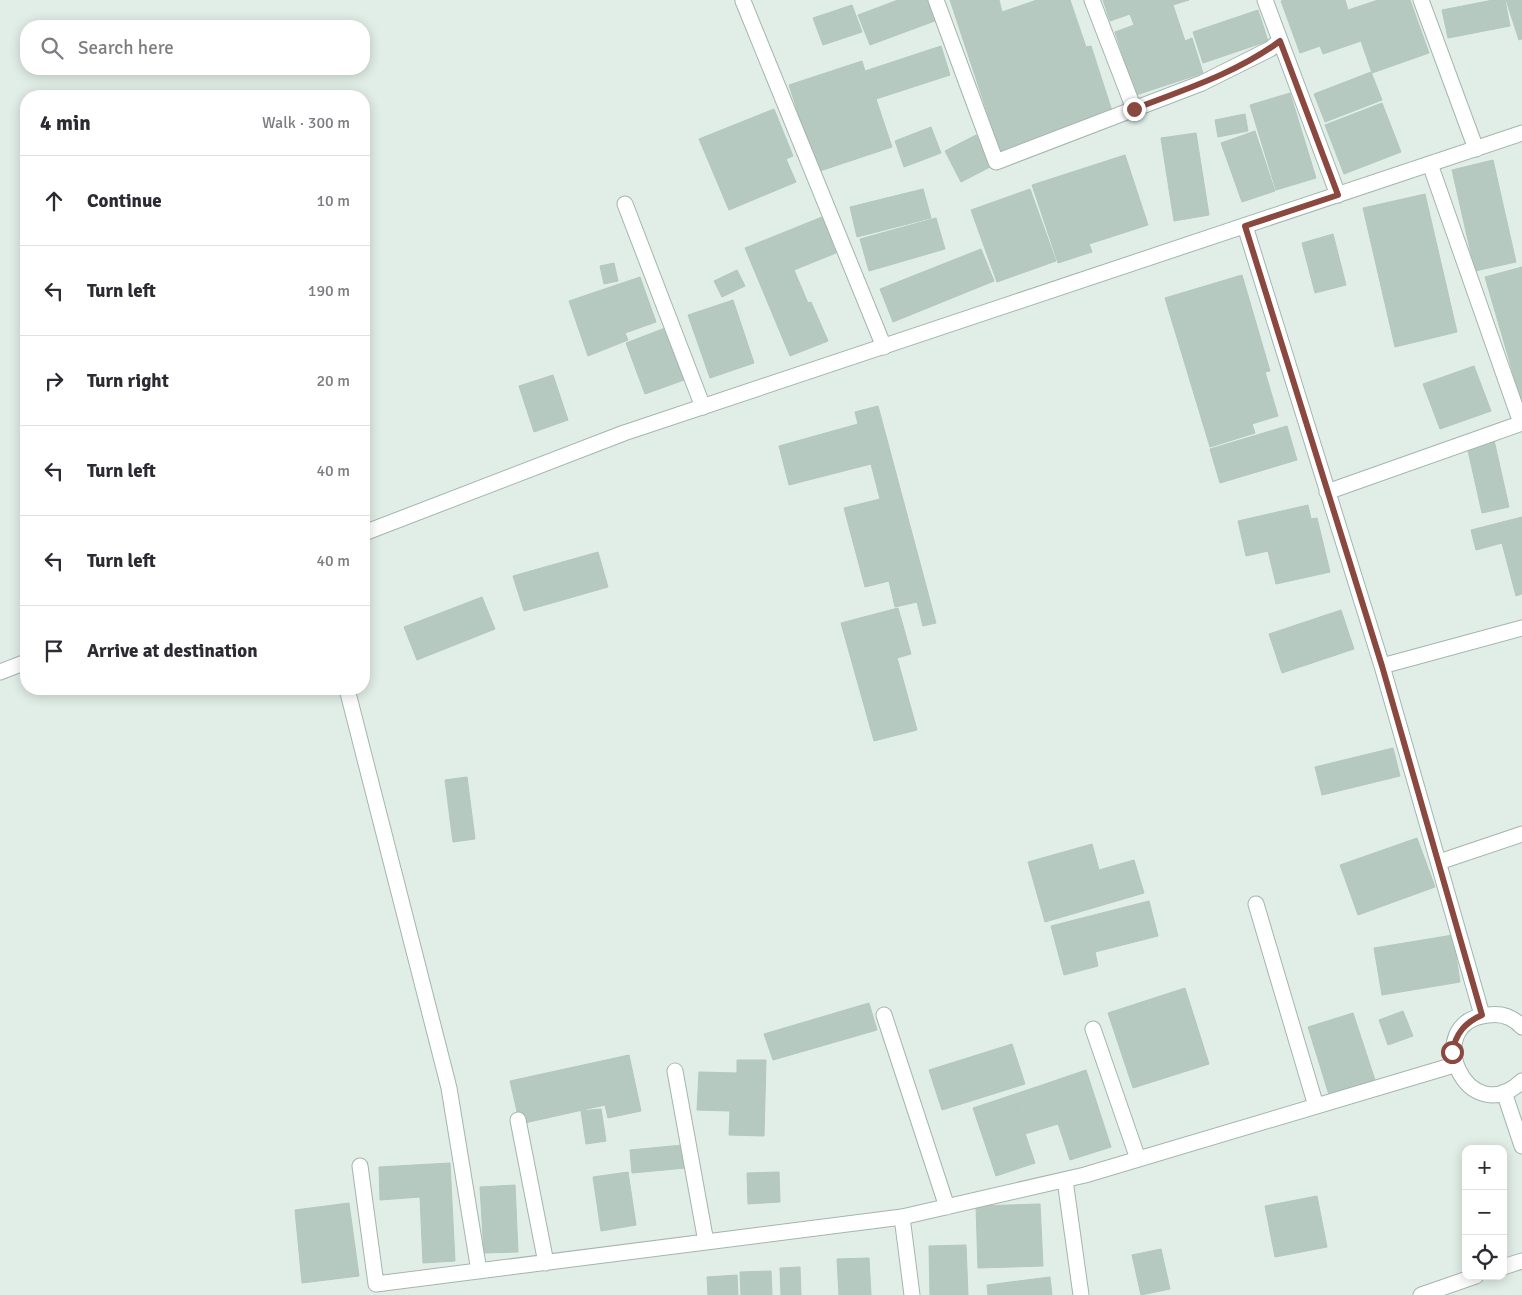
<!DOCTYPE html>
<html lang="en">
<head>
<meta charset="utf-8">
<style>
	:root { --surface:#fff; --page:#f7f7f7; --text:#2b2b33; --muted:#7c7c81; --line:#e1e1e2 }
	body { margin:0; font-family:Signika,sans-serif; background:var(--page); color:var(--text) }
	.controls { position:absolute; right:15px; bottom:15px; display:grid; overflow:hidden; border-radius:10px; box-shadow:0 2px 12px #0003 }
	.controls button { width:45px; height:45px; display:grid; place-items:center; padding:0; border:0; border-bottom:1px solid var(--line); background:var(--surface); color:var(--text); font:25px sans-serif }
	.stop { position:absolute; width:15px; height:15px; margin:-11px; border:4px solid #8a483f; border-radius:50%; background:#fff }
	.stop.end { background:#8a483f; border-color:#fff; box-shadow:0 1px 5px #0008 }
	.list { margin:0; padding:0; list-style:none }
	h2 { display:flex; justify-content:space-between; align-items:center; height:65px; margin:0; padding:0 20px; font-size:21px }
	h2 small { font-size:16px; font-weight:400; color:var(--muted) }
	.list li { display:grid; grid-template-columns:32px 1fr auto; gap:15px; align-items:center; box-sizing:border-box; height:90px; padding:0 20px; border-top:1px solid var(--line) }
	.list b { display:block; font-size:19px; white-space:nowrap }
	.list em { font-size:16px; font-style:normal; color:var(--muted) }
	.icon { flex:none; width:28px; height:28px; fill:none; stroke:currentColor; stroke-width:2; stroke-linecap:round; stroke-linejoin:round }
	.map { position:relative; flex:none; width:1522px; height:1295px; overflow:hidden }
	.search { position:absolute; background:var(--surface); box-shadow:0 2px 12px #0003; left:20px; top:20px; width:350px; height:55px; display:flex; align-items:center; gap:12px; box-sizing:border-box; padding:0 18px; border-radius:20px; color:var(--muted); font-size:19px }
	.panel { position:absolute; background:var(--surface); box-shadow:0 2px 12px #0003; left:20px; top:90px; width:350px; height:605px; border-radius:20px }
	.map>svg:first-child { display:block }
</style>
</head>
<body>
<div class="map">
<svg width="1522" height="1295" viewBox="0 0 1522 1295">
	<rect width="100%" height="100%" fill="#e1ede7"/>
	<path fill="#b6c9c0" stroke="#b3c8be" d="M898,0H933L940,19L870,45L858,15Z
		M950,0H999L1002,12L1037,0H1070L1086,47L1091,46L1113,114L1000,151Z
		M1103,0H1189L1173,5L1185,41L1192,38L1203,73L1136,95L1115,32L1134,25L1130,14L1110,21Z
		M1284,0H1345L1348,10L1378,0H1410L1429,53L1372,73L1361,41L1323,54L1320,46L1300,53L1281,1Z
		M1493,0H1505L1510,26L1448,38L1442,10Z
		M1506,0H1522V39L1519,40Z
		M852,5L862,32L823,45L813,18Z
		M1258,10L1268,41L1203,63L1193,32Z
		M941,46L950,75L876,99L892,147L817,172L789,85L862,61L865,71Z
		M1371,72L1382,100L1325,122L1314,94Z
		M1290,93L1316,178L1276,190L1250,105Z
		M1382,103L1401,152L1344,174L1325,125Z
		M774,109L793,156L786,159L796,182L729,210L699,139Z
		M1245,114L1248,131L1218,137L1215,120Z
		M931,127L941,153L904,167L895,141Z
		M1255,131L1275,191L1242,202L1221,143Z
		M1196,133L1209,215L1174,221L1161,138Z
		M976,135L992,166L961,182L945,151Z
		M1125,155L1148,225L1089,244L1092,252L1058,263L1032,185Z
		M1493,160L1516,262L1475,271L1452,170Z
		M923,189L931,218L857,237L850,207Z
		M1030,189L1056,261L997,282L971,210Z
		M1425,194L1457,332L1395,347L1363,208Z
		M822,217L836,253L794,270L808,303L811,302L828,341L790,356L745,248Z
		M936,218L945,249L869,271L860,239Z
		M1333,234L1346,285L1315,293L1302,243Z
		M981,249L994,281L893,322L880,289Z
		M614,263L618,281L604,284L600,266Z
		M1522,267V404L1485,277Z
		M737,270L745,286L722,297L714,281Z
		M1242,275L1270,371L1265,372L1278,416L1252,424L1255,433L1210,447L1165,298Z
		M640,277L656,322L625,333L628,340L588,356L569,301Z
		M733,300L754,363L710,378L688,315Z
		M665,328L684,380L645,394L626,343Z
		M1474,366L1491,411L1440,429L1423,384Z
		M553,375L568,420L534,432L519,386Z
		M878,406L936,623L923,626L917,602L895,607L889,581L865,587L844,508L880,499L871,464L789,485L779,446L858,424L855,412Z
		M1287,426L1297,460L1220,483L1210,449Z
		M1494,440L1509,507L1482,513L1467,446Z
		M1308,505L1311,519L1317,518L1330,572L1276,584L1268,551L1246,556L1238,521Z
		M1522,517V594L1516,596L1502,543L1476,550L1471,530Z
		M598,552L608,587L524,611L513,576Z
		M482,597L495,629L417,660L404,627Z
		M898,608L911,654L897,658L917,730L874,741L841,623Z
		M1341,610L1354,649L1282,673L1269,634Z
		M1393,748L1400,776L1322,795L1315,767Z
		M467,777L475,839L453,842L445,780Z
		M1417,838L1435,887L1358,915L1340,865Z
		M1092,844L1099,870L1134,860L1144,893L1045,922L1028,862Z
		M1149,901L1158,936L1095,952L1098,966L1064,975L1051,926Z
		M1453,935L1460,982L1382,995L1374,948Z
		M1185,988L1209,1064L1133,1088L1108,1013Z
		M869,1003L877,1030L773,1060L764,1034Z
		M1403,1011L1413,1036L1388,1045L1379,1020Z
		M1353,1013L1376,1083L1330,1098L1308,1027Z
		M1012,1044L1025,1084L942,1110L929,1070Z
		M629,1055L641,1111L608,1118L605,1105L520,1124L510,1081Z
		M737,1060H766L764,1136L729,1135L730,1111L697,1110L699,1072L737,1073Z
		M1086,1070L1111,1147L1070,1160L1045,1084Z
		M1045,1084L1058,1124L1025,1134L1012,1095Z
		M1012,1095L1035,1163L996,1176L973,1108Z
		M601,1109L606,1141L586,1144L581,1111Z
		M683,1145L685,1168L632,1173L630,1150Z
		M450,1163L455,1261L423,1263L420,1197L380,1200L379,1167Z
		M628,1172L636,1225L601,1231L593,1177Z
		M779,1172L780,1202L748,1204L747,1173Z
		M515,1185L518,1252L484,1253L480,1187Z
		M1317,1196L1327,1247L1275,1257L1265,1206Z
		M349,1203L359,1276L302,1283L295,1210Z
		M1040,1204L1043,1266L978,1268L976,1206Z
		M966,1245L968,1295H930L929,1246Z
		M1161,1249L1170,1289L1141,1295L1132,1255Z
		M869,1258L871,1295H839L837,1259Z
		M800,1267L801,1295H781L780,1268Z
		M771,1271L772,1295H741L740,1272Z
		M737,1275L738,1295H708L707,1277Z
		M1050,1277L1052,1295H988L987,1285Z"/>
	<g fill="none" stroke-linecap="round" stroke-linejoin="round">
		<g stroke="#a3b6ae" stroke-width="17">
			<path id="minor" d="M936,0L996,162L1202,83L1270,49L1280,41
				M1092,0L1134,109
				M1265,0L1338,195
				M1421,0L1476,149
				M743,1L884,347
				M1430,164L1521,423
				M625,204L703,407
				M1245,226L1382,666L1482,1015
				M1327,492L1522,423
				M1382,666L1522,628
				M347,689L449,1088L479,1271
				M1439,862L1522,834
				M1256,904L1316,1106
				M884,1015L947,1207
				M1522,1027C1513,1017 1501,1013 1488,1015C1419,1022 1467,1133 1522,1081
				M1093,1029L1138,1159
				M675,1071L706,1242
				M1504,1092L1522,1146
				M518,1120L546,1263
				M360,1166L376,1284L902,1217
				M1065,1180L1081,1295
				M1503,1267L1522,1261
				M912,1295L902,1217L1085,1175L1454,1065
				M1421,1295L1476,1276"/>
		</g>
		<g stroke="#a3b6ae" stroke-width="17">
			<path id="tertiary" d="M364,533L624,433L1522,133
				M0,672L26,662"/>
		</g>
		<use href="#minor" stroke="#fff" stroke-width="15"/>
		<use href="#tertiary" stroke="#fff" stroke-width="15"/>
	</g>
	<g fill="none" stroke-linecap="round" stroke-linejoin="round">
		<path stroke="#8a483f" stroke-width="6" d="M1134,109C1183,90 1237,73 1280,41L1338,195L1245,226L1382,666L1482,1015C1464,1023 1456,1034 1452,1052"/>
	</g>
</svg>
<div class="controls">
<button>+</button>
<button>−</button>
<button><svg class="icon" aria-label="locate" viewBox="0 0 24 24"><circle cx="12" cy="12" r="6"/><path d="M12 2v4M12 18v4M2 12h4M18 12h4"/></svg></button>
</div>
<div class="stop" style="left:1452px;top:1052px"></div>
<div class="stop end" style="left:1134px;top:109px"></div>
<div class="search"><svg class="icon" aria-label="search" viewBox="0 0 24 24"><circle cx="10" cy="10" r="6"/><path d="M15 15l6 6"/></svg>Search here</div>
<section class="panel">
<h2>4 min<small>Walk · 300 m</small></h2>
<ul class="list">
<li><svg class="icon" aria-label="ahead" viewBox="0 0 24 24"><path d="M12 20V5M6 11l6-6 6 6"/></svg><div><b>Continue</b></div><em>10 m</em></li>
<li><svg class="icon" aria-label="left" viewBox="0 0 24 24"><path d="M17 20v-9H6M10 6l-5 5 5 5"/></svg><div><b>Turn left</b></div><em>190 m</em></li>
<li><svg class="icon" aria-label="right" viewBox="0 0 24 24"><path d="M7 20v-9h11M14 6l5 5-5 5"/></svg><div><b>Turn right</b></div><em>20 m</em></li>
<li><svg class="icon" aria-label="left" viewBox="0 0 24 24"><path d="M17 20v-9H6M10 6l-5 5 5 5"/></svg><div><b>Turn left</b></div><em>40 m</em></li>
<li><svg class="icon" aria-label="left" viewBox="0 0 24 24"><path d="M17 20v-9H6M10 6l-5 5 5 5"/></svg><div><b>Turn left</b></div><em>40 m</em></li>
<li><svg class="icon" aria-label="arrive" viewBox="0 0 24 24"><path d="M6 21V4h12l-3 4 3 4H6"/></svg><div><b>Arrive at destination</b></div></li>
</ul>
</section>
</div>
</body>
</html>
